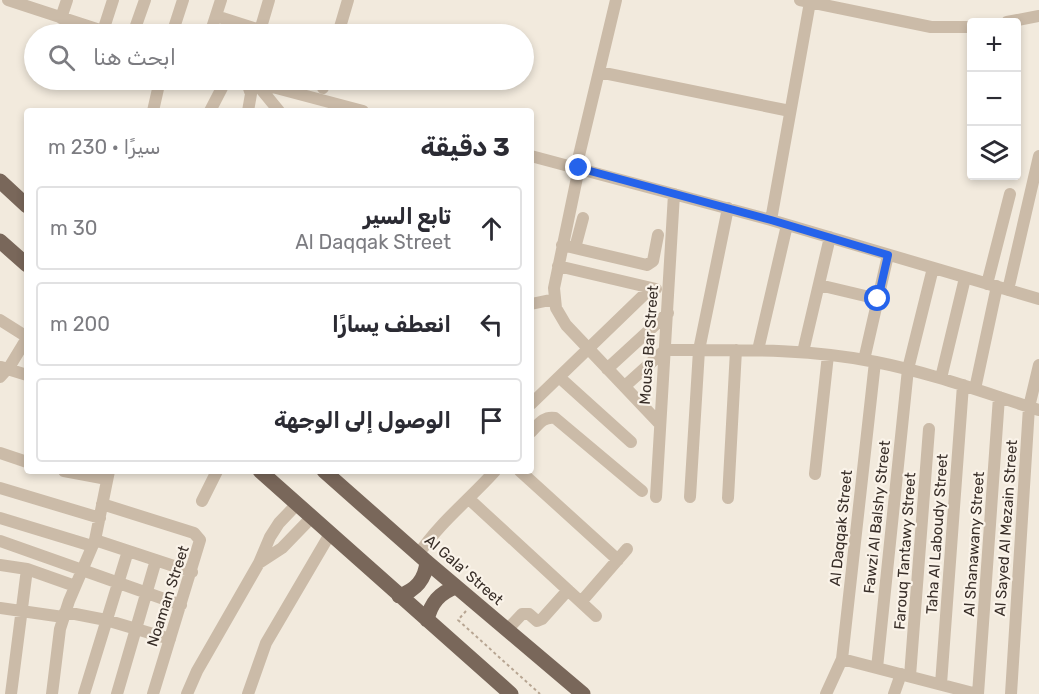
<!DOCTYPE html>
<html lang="ar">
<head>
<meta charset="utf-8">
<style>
	:root { --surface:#fff; --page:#f2f2f3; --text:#2b2b33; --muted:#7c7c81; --line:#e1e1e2 }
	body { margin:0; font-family:Rubik,"Noto Naskh Arabic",sans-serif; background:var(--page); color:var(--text); direction:rtl }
	.controls { position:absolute; right:18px; top:18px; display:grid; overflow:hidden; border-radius:6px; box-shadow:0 3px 9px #0003 }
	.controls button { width:54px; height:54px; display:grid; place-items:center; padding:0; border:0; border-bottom:2px solid var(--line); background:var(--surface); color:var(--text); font:30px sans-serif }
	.stop { position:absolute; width:18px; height:18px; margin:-14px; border:4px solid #2563eb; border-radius:50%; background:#fff }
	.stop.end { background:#2563eb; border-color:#fff; box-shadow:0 2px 6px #0008 }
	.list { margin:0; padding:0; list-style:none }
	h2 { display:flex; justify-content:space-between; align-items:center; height:78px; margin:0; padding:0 24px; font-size:26px }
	h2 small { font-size:20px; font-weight:400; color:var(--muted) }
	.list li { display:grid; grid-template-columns:39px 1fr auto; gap:18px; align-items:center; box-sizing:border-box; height:84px; margin:0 12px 12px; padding:0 12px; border:2px solid var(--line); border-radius:6px }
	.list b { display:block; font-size:22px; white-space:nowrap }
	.list p { margin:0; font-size:20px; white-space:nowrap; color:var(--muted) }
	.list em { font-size:20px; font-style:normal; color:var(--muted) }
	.icon { flex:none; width:33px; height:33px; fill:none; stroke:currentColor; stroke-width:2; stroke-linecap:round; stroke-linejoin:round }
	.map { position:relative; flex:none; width:1039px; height:694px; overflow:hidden; direction:ltr }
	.search { position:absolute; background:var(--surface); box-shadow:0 3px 9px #0003; left:24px; top:24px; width:510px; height:66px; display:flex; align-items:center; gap:15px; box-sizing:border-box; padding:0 21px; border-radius:33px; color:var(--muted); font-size:22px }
	.panel { position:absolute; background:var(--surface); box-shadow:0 3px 9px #0003; left:24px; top:108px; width:510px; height:366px; border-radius:6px; direction:rtl }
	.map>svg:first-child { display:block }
</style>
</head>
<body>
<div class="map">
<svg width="1039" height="694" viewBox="0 0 1039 694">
	<rect width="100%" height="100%" fill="#f2eadd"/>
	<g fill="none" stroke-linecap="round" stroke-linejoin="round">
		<path stroke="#b7a592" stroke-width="2" stroke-dasharray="3 3" stroke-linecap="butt" d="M466,611L458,620L540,694"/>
		<path stroke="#cbbba8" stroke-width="12" d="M8,0L112,34
			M800,0L931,27H972
			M216,16L260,30
			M61,18L67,0
			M1007,22L1039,16
			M103,31L113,0
			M133,34L145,0
			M172,34L183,0
			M210,34L221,0
			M259,34L269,0
			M338,34L348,0
			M599,72L790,111
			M246,80L363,111
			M246,80L251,94L248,111
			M256,83L279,111
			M323,88L326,80
			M153,111L160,80
			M210,111L226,80
			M531,156L771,220L1039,299
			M576,168L616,0
			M579,168L554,288L556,308L566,325L659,423
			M771,220L810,2
			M562,245L647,265L653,261L658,235
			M575,248L583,218
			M558,266L656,289
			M987,284L1010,194
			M819,285L878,299
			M1008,290L1039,156
			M531,304L555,299
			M0,320L27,337
			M758,350L787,225
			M803,352L830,237
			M864,360L888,255
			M1,367L27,375
			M607,369L668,313
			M0,377L10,366L27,338
			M559,377L631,442
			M941,378L965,278
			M625,386L665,350C736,350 807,348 876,362C932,373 985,393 1039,410
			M975,389L997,286
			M531,404L651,288
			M531,432C538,425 543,416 555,418L642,491
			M0,453L27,462
			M64,471L107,479
			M520,471L618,560
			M815,474L828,355
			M0,488L100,518
			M656,497L674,194
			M690,497L699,350L728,208
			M728,498L736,350
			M469,499L596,616
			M202,501L217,471
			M102,504L194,533L200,540L153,694
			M0,518L92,546
			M95,540L192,572
			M0,541L181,605
			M418,555C439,523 470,499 495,471
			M259,563L282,548L312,517
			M0,565L27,569L75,586
			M581,602L627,549
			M0,608L63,617
			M65,612L106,620L170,639
			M507,630L522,614H529L537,621L542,619L568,590
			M842,659L977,694
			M877,668L908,369L933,268
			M910,676L929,429
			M941,684L963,385
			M11,694L27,569
			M52,694L60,629L69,601L95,540L109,471
			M84,694L128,551
			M117,694L156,560
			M187,694L197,671L259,563L270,537L279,523L297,504
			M248,694L266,643L330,534
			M826,694L842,659L875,362
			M894,694L901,674
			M978,694L999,397
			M1011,694L1029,407L1039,365"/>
		<path stroke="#79675a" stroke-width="15" d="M0,181L27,206
			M0,241L27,265
			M260,471L511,694
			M324,471L427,562L583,694
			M399,596C416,590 425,580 427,562
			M427,620C431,603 439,593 456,587"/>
	</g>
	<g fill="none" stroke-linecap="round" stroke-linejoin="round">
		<path stroke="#2563eb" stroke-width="8" d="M579,168L771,220L888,255L878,299"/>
	</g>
	<g text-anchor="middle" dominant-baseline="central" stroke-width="4.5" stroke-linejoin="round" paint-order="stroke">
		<g font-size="15" fill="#382e28" stroke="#faf3e9">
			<text transform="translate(649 345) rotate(-86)">Mousa Bar Street</text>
			<text transform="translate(877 517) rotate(-84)">Fawzi Al Balshy Street</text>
			<text transform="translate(841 528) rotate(-84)">Al Daqqak Street</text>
			<text transform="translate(1006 528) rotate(-86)">Al Sayed Al Mezain Street</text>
			<text transform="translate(937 534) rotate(-86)">Taha Al Laboudy Street</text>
			<text transform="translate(974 544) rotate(-86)">Al Shanawany Street</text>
			<text transform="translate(905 551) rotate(-86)">Farouq Tantawy Street</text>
			<text transform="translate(464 570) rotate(41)">Al Gala' Street</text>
			<text transform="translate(168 596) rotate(-72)">Noaman Street</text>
		</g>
	</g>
</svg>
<div class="controls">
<button>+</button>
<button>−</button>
<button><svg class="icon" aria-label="layers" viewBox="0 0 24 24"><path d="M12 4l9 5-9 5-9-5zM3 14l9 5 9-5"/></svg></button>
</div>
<div class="stop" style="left:878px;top:299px"></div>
<div class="stop end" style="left:579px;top:168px"></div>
<div class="search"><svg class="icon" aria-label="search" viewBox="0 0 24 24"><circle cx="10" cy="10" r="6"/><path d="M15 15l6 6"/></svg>ابحث هنا</div>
<section class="panel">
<h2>3 دقيقة<small>سيرًا · 230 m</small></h2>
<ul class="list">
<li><svg class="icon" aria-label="ahead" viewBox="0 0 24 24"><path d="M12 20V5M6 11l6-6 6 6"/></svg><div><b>تابع السير</b><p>Al Daqqak Street</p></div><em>30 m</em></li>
<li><svg class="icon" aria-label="left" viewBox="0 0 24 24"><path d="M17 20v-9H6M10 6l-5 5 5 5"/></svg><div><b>انعطف يسارًا</b></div><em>200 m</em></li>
<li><svg class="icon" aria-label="arrive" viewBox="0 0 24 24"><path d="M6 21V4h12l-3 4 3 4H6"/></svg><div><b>الوصول إلى الوجهة</b></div></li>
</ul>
</section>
</div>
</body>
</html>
